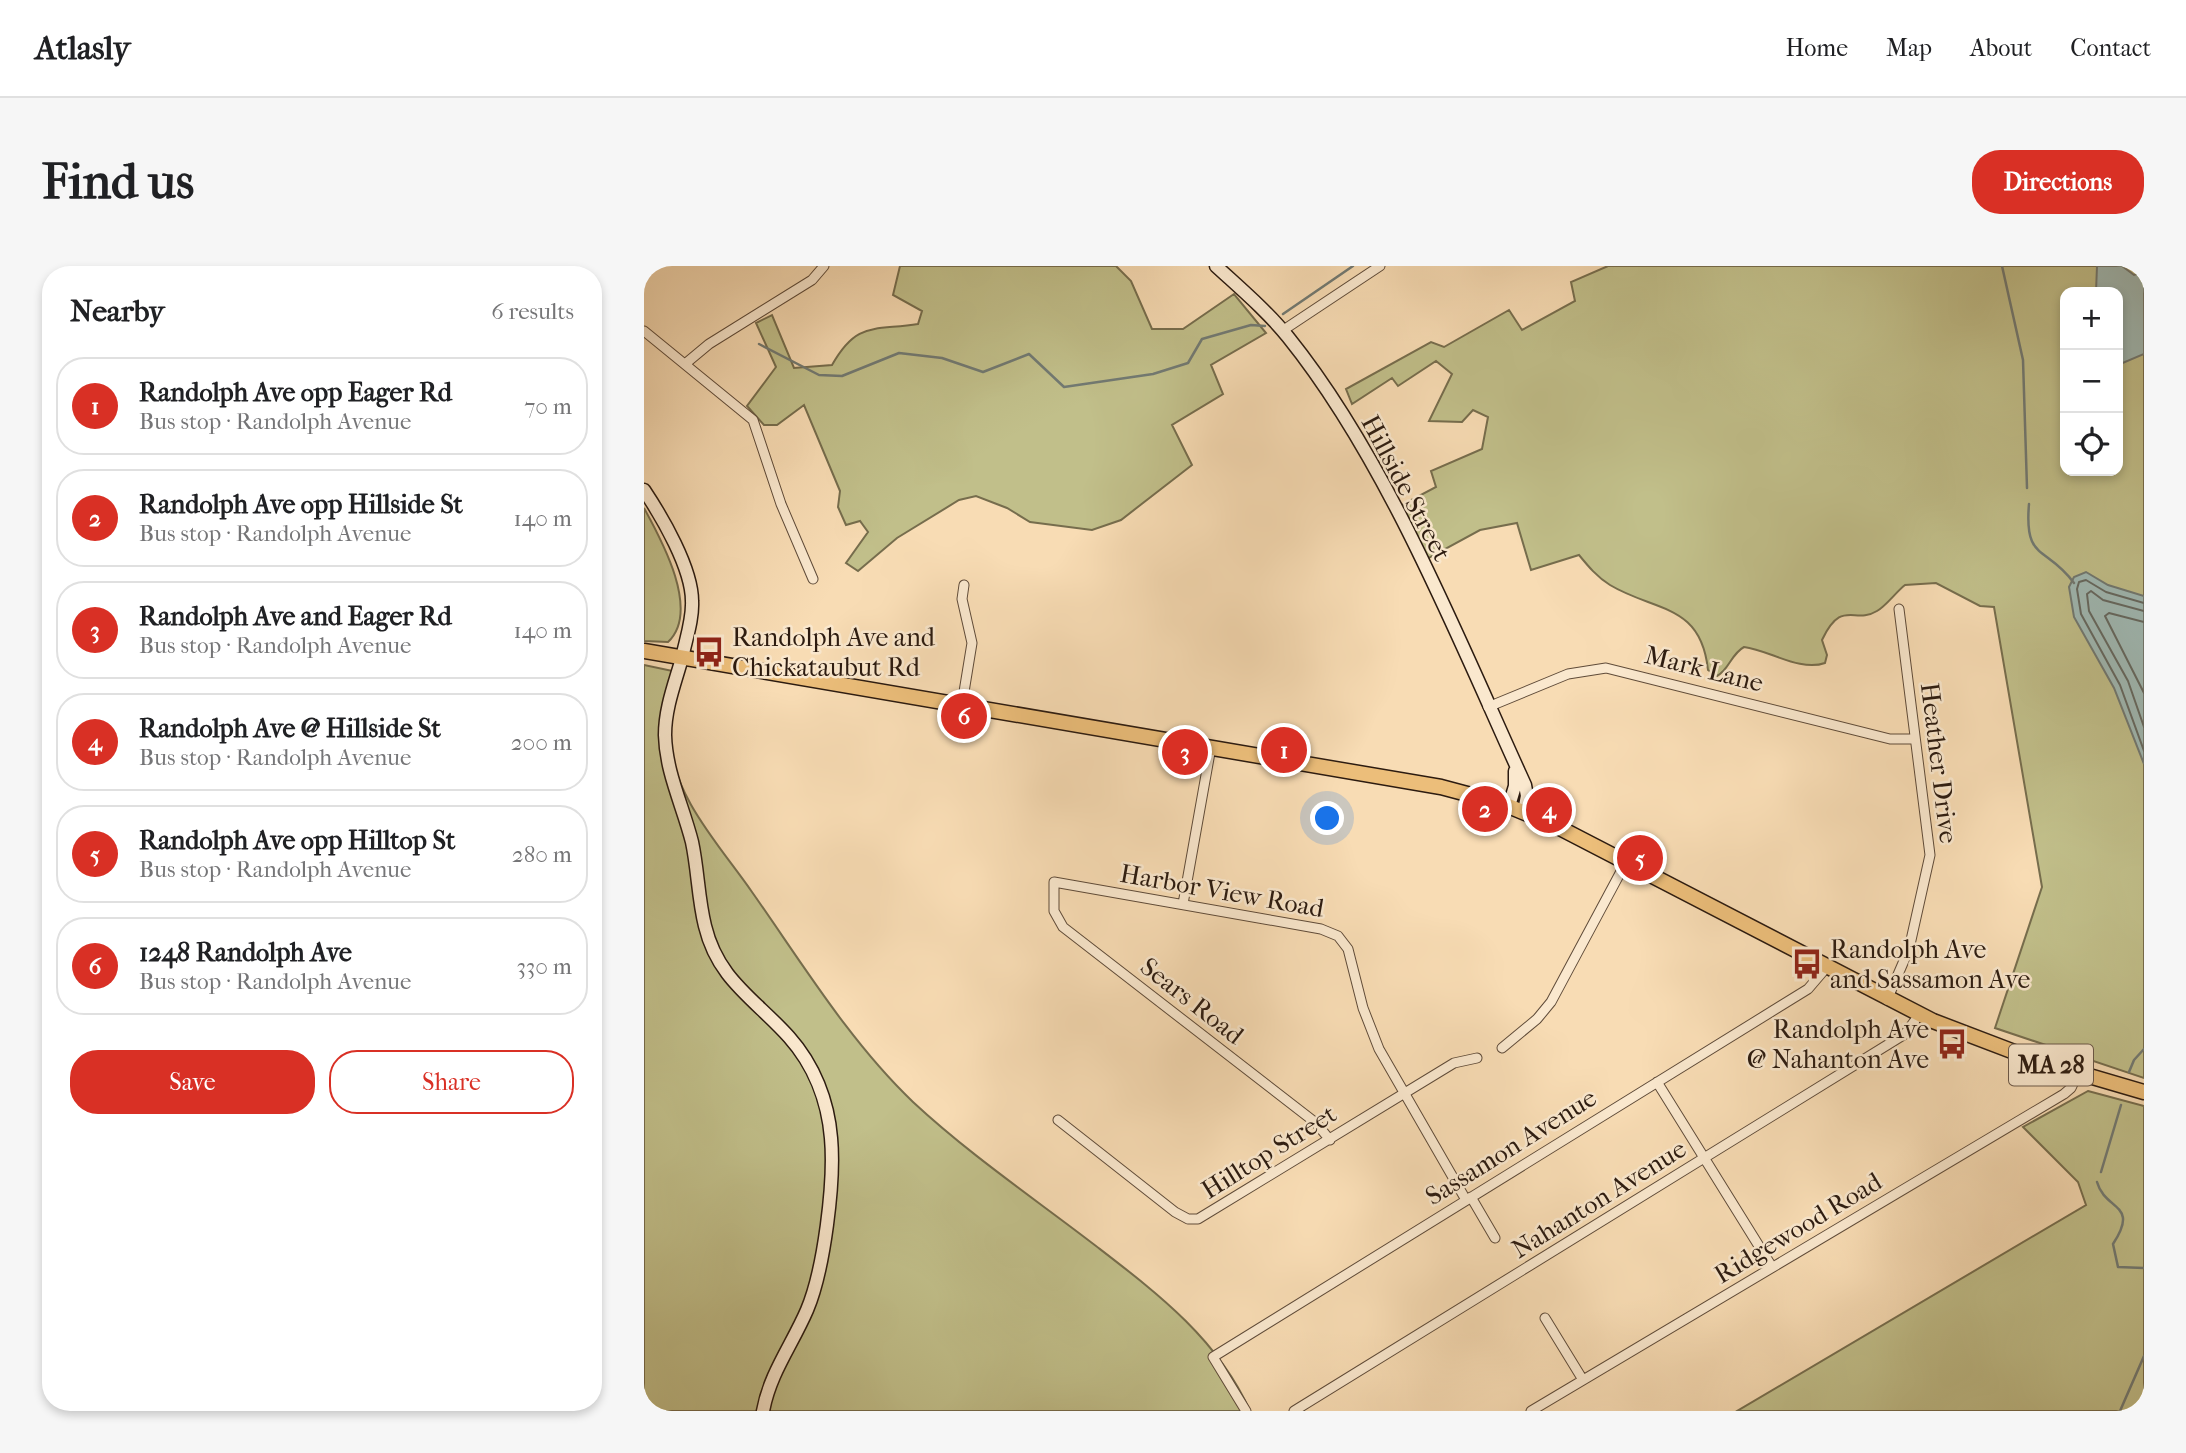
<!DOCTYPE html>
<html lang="en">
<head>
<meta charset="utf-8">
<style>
	:root { --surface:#fff; --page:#f6f6f6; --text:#202124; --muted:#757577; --line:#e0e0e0; --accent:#d93025 }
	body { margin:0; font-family:"IM FELL French Canon",serif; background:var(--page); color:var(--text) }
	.controls { position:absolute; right:21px; top:21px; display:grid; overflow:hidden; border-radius:14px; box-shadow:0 4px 10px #0003 }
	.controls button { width:63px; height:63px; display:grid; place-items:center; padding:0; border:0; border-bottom:2px solid var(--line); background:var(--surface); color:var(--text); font:35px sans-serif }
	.you { position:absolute; left:684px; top:553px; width:24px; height:24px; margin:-18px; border:5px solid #fff; border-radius:50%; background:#1a73e8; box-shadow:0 0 0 10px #1a73e833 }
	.badge { display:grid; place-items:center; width:46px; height:46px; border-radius:50%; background:var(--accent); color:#fff; font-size:23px; font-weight:700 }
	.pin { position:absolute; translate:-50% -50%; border:4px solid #fff; box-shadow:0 2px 7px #0006 }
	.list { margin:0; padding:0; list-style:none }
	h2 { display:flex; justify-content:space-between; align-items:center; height:91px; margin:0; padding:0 28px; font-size:30px }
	h2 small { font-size:23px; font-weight:400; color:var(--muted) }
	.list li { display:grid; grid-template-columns:46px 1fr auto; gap:21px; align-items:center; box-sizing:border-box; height:98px; margin:0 14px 14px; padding:0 14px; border:2px solid var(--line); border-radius:28px }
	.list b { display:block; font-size:26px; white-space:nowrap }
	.list p { margin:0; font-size:23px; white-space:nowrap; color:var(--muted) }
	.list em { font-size:23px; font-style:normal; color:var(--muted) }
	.actions { display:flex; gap:14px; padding:21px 28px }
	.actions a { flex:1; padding:16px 0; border:2px solid var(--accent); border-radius:28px; text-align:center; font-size:24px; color:var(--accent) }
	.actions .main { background:var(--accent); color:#fff }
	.icon { flex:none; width:38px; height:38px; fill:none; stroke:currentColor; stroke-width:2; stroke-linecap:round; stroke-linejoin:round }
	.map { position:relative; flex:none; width:1500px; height:1145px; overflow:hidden; border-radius:28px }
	header { display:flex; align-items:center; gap:42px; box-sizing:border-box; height:98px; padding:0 35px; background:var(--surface); border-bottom:2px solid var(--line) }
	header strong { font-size:33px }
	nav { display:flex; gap:38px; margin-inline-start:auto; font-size:24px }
	.intro { display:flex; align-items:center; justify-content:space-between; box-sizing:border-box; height:168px; padding:0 42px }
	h1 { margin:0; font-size:49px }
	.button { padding:18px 32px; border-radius:28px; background:var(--accent); color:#fff; font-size:24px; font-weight:700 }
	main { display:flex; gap:42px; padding:0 42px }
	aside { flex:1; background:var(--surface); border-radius:28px; box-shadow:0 4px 10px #0003 }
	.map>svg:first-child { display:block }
</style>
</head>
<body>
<header>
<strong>Atlasly</strong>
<nav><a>Home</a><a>Map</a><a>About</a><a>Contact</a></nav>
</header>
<div class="intro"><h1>Find us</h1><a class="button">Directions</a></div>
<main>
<aside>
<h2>Nearby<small>6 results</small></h2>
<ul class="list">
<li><span class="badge">1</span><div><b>Randolph Ave opp Eager Rd</b><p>Bus stop · Randolph Avenue</p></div><em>70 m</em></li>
<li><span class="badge">2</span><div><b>Randolph Ave opp Hillside St</b><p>Bus stop · Randolph Avenue</p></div><em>140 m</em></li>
<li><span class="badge">3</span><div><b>Randolph Ave and Eager Rd</b><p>Bus stop · Randolph Avenue</p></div><em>140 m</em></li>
<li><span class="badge">4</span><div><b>Randolph Ave @ Hillside St</b><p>Bus stop · Randolph Avenue</p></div><em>200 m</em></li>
<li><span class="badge">5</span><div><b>Randolph Ave opp Hilltop St</b><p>Bus stop · Randolph Avenue</p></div><em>280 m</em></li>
<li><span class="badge">6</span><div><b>1248 Randolph Ave</b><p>Bus stop · Randolph Avenue</p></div><em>330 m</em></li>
</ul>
<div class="actions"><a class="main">Save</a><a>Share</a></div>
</aside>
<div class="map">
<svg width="1500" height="1145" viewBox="0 0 1500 1145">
	<rect width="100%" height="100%" fill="#f8dcb4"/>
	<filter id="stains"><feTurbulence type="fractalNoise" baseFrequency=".00286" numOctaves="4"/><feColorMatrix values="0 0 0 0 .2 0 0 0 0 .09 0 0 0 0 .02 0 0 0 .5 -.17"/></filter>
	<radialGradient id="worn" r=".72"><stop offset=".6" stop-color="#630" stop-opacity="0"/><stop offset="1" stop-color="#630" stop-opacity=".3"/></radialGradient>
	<path fill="#c1bf8a" stroke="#766d4d" stroke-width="2" fill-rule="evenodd" d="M256,0H472L487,15L508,63H539L590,28L622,67L567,99L579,128L528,159L548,199L477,254L448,264L386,256L363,242L332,230L315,234L253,272L214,305L202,297L224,266L216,255L202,259L194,241L196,225L160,139L133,159H120L103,140L132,101L112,57L128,49L150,102L188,99C213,55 229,65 274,58L278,45L249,29Z
		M964,0H1500V812L1351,762L1398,621L1350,341L1336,340L1292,317L1261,319C1252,326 1242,340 1233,345C1210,359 1198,332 1178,374L1183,389L1181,397C1156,406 1125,384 1100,381C1087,388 1085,404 1073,410L1064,404C1057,337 1011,346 966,319C953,311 944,300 935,289L887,304L873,257L836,264L783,293L756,240L792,221L787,205L838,183L844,151L829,144L818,156L785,155L808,108L792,95L754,120L748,112L708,138L702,123L787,76L800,81L865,44L878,64L931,35L927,16ZM1421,26H1474V205H1421Z
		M0,242C17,273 57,345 24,376L0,375Z
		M0,399L38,407C33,428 24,452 26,474C29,531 77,581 108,626C158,697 206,776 269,836C326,889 391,933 452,980C513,1027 574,1073 606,1145H0Z
		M1444,825L1500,840V1145H1093L1442,939L1434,916L1379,861Z"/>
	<path fill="#a0bab5" stroke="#727a73" stroke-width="2" d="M1453,0H1478L1490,9L1500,6V88L1474,99V26H1452Z
		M1442,306L1464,319L1500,330V498L1470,422L1430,351L1425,321L1430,311Z"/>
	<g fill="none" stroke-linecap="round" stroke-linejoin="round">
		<path stroke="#666a62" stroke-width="2" d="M1500,337L1462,326L1442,314L1435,316L1433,323L1437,348L1476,419L1500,485
			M1500,345L1459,334L1447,325L1443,328L1445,345L1484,415L1500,461
			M1500,356L1465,347L1461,350L1500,427"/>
		<path stroke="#727a73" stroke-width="2.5" d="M1358,0L1379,94L1383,222
			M639,48L709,0
			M115,78L175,109L198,110L255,87L298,92L339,106L385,88L420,121L509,108L544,97L558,73L607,59L621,60
			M1385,238C1380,296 1402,279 1430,317
			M1485,806L1490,794L1500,783
			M1457,906L1477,839
			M1453,916C1461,945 1496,937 1469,978L1474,1001L1500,1002
			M1476,1145L1500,1090"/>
		<g stroke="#5f4b39" stroke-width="11">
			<path id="street" d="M0,65L109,154L137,238L169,313
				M638,65L736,0
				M41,98L65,78L168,14L180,0
				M318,438L328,377L318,333L320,319
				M844,441L924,408L962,402L1246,473H1270
				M539,638L567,481
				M1243,734L1265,683L1286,589L1255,343
				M858,782L893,753L907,736L982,596
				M1013,816L1128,1001
				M414,854L531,946L544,953H554L810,797L833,792
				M686,874L672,857L419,661L410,645V616L677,663L694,670L704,683L719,742L735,783L822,934
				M827,931L851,972
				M901,1052L939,1114
				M602,1145L569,1091L1164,723L1182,702
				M650,1145L1261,768L1275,749
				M887,1145L1420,828L1427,822L1434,807"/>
		</g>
		<g stroke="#2c1b10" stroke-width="15">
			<path id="secondary" d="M572,0C597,23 623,45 644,71C744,195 815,375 881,519L883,530L880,545
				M0,224C18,251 48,302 48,335C49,353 42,373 38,392C31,417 21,442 21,469C22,507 39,540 48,576C54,604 54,632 61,660C74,714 111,733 145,771C170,799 184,835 187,872C191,916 180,1004 163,1044C148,1079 126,1107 119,1145
				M865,540L871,520V505"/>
		</g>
		<g stroke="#2c1b10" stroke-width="17">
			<path id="primary" d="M0,385L797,521L857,537L910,559L1289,755L1394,795L1500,826"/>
		</g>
		<use href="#street" stroke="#fae8ce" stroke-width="9"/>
		<use href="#secondary" stroke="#fae8ce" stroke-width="12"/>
		<use href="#primary" stroke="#ecbe7a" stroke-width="14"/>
	</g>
	<defs>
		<g id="bus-bare" transform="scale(2.415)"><path d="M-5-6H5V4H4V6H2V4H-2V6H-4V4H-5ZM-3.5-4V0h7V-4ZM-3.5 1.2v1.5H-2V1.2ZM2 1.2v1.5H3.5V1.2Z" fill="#8f2418" stroke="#fae8ce" stroke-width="2.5" paint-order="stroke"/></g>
	</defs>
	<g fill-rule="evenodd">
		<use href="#bus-bare" x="65" y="386"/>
		<use href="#bus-bare" x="1163" y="698"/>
		<use href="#bus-bare" x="1308" y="778"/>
	</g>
	<g text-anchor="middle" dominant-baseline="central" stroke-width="5" stroke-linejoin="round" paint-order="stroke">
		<rect fill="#fae8ce" stroke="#6a5849" stroke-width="2" x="1365" y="778.5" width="84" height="41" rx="5"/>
		<g font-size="24" font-weight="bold" fill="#2c1b10">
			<text x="1407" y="799">MA 28</text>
		</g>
		<g font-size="26" fill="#2c1b10" stroke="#fae8ce">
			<text transform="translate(762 222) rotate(62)">Hillside Street</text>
			<text transform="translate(1060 403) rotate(14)">Mark Lane</text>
			<text transform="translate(1295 497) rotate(83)">Heather Drive</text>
			<text transform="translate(578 625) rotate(10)">Harbor View Road</text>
			<text transform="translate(548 735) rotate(38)">Sears Road</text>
			<text transform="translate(867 881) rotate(-32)">Sassamon Avenue</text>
			<text transform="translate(625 886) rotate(-32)">Hilltop Street</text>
			<text transform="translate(955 933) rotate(-32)">Nahanton Avenue</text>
			<text transform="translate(1154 962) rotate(-31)">Ridgewood Road</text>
		</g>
		<g font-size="26" fill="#2c1b10" stroke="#fae8ce" text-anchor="start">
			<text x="88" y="371">Randolph Ave and<tspan x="88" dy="30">Chickataubut Rd</tspan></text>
			<text x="1186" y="683">Randolph Ave<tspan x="1186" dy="30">and Sassamon Ave</tspan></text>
			<text x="1285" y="763" text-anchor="end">Randolph Ave<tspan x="1285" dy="30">@ Nahanton Ave</tspan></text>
		</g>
	</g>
	<rect width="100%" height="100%" filter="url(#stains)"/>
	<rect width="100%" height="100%" fill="url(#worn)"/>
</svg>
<div class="controls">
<button>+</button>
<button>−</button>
<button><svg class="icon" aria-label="locate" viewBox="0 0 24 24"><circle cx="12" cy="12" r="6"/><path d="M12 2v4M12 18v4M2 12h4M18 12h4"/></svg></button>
</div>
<div class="you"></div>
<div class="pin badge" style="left:640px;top:484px">1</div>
<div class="pin badge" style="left:841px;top:543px">2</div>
<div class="pin badge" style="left:541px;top:486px">3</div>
<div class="pin badge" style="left:905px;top:544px">4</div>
<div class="pin badge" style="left:996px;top:592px">5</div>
<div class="pin badge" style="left:320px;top:450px">6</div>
</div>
</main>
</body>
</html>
